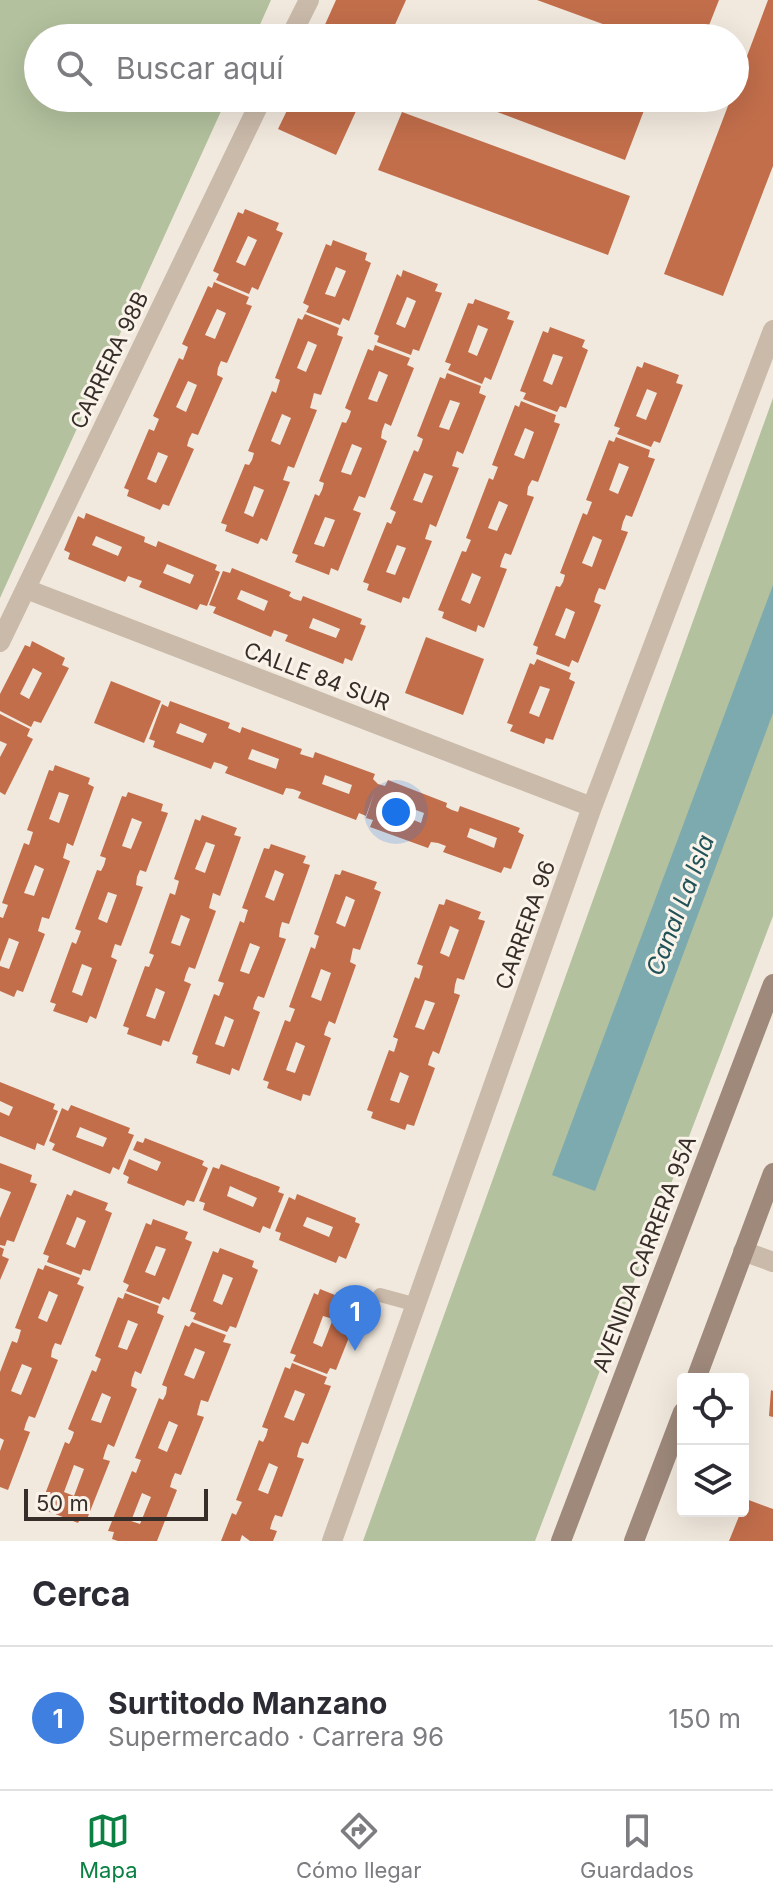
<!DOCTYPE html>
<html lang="es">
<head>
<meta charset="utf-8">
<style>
	:root { --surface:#fff; --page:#f7f7f7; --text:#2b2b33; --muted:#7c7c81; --line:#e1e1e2; --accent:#0b8043 }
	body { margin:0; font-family:Inter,sans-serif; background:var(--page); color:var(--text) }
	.controls { position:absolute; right:24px; bottom:24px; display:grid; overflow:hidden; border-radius:8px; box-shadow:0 8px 32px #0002 }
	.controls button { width:72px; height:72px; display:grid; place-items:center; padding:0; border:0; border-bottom:2px solid var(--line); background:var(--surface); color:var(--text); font:40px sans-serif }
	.scale { position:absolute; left:24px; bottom:20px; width:184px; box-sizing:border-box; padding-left:8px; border:4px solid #372e29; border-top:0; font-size:22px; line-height:28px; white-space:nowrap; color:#372e29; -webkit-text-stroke:6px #f9f3ea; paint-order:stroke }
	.you { position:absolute; left:396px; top:812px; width:28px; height:28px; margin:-20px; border:6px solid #fff; border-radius:50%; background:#1a73e8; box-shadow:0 0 0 12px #1a73e833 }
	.badge { display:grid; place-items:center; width:52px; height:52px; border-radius:50%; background:var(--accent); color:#fff; font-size:26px; font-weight:700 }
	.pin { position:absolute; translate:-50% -66px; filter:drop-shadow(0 2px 4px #0008) }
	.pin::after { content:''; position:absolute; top:42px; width:28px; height:24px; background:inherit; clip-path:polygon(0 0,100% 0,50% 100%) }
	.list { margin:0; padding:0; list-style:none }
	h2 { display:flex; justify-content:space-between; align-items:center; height:104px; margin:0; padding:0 32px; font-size:34px }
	h2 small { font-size:26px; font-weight:400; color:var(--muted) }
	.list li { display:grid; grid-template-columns:52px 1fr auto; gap:24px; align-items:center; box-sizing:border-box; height:144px; padding:0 32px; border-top:2px solid var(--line) }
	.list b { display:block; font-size:30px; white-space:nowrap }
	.list p { margin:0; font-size:26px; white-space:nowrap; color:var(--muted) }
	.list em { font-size:26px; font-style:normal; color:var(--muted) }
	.icon { flex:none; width:44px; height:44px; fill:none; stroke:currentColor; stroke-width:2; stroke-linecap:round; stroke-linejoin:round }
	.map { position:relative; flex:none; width:773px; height:1541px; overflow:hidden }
	.search { position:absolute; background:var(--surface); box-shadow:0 8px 32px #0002; left:24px; right:24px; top:24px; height:88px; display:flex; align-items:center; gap:20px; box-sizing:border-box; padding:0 28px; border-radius:44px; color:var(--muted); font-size:30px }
	.sheet { height:248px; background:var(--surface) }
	nav { display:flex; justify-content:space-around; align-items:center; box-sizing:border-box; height:112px; border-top:2px solid var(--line); background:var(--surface); font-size:22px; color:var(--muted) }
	nav a { display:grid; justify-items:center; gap:4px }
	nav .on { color:var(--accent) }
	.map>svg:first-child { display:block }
</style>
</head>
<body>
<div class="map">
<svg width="773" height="1541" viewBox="0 0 773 1541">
	<rect width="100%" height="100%" fill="#f2e9de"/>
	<path fill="#b3c19e" d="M0,0H271L254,38H38V98H227L0,598Z
		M773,398V916L535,1541H363Z"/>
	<path fill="#7daaae" d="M773,585V713L595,1191L552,1175Z"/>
	<path fill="#c26e4b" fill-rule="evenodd" d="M336,0H406L389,38H319Z
		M537,0H719L704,38H641Z
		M768,0H773V166L723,296L664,274L731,98H735V88Z
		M413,24L442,33L444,26L478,38H408Z
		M293,98H362L336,155L278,129Z
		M460,98H641L648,100L625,160Z
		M402,112L630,196L608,255L378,170Z
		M245,209L279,223L276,230L283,233L258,290L252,287L249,294L216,280L219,274L213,271L238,212L243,214ZM248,236L257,240L245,266L236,262Z
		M333,240L367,253L365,260L371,263L349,321L343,318L340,325L306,312L309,306L303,303L326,244L331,246ZM336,267L346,271L335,297L325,294Z
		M403,270L438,284L435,291L442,293L419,351L413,349L411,355L377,342L379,336L374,334L397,274L401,277ZM407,297L416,301L405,328L396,324Z
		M214,282L249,297L246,304L252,306L227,363L221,361L218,368L217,375L223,378L198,435L192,433L189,439L187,446L194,449L169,506L163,504L160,510L127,496L129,490L124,488L149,429L154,431L159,419L153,416L179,358L183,360L188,347L182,344L208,286L212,288ZM217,309L226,313L215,339L205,335ZM188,381L197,385L186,412L176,407ZM158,452L168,456L156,483L147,479Z
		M475,299L510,312L507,319L514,321L491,380L485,377L482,384L448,370L451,364L445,362L468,303L473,304ZM478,325L488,329L477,356L468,352Z
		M305,314L339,328L337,335L343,337L321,395L314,393L310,408L317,410L294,468L288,466L283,480L290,482L267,541L261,538L258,544L225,531L227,525L221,523L245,464L249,465L252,460L254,453L248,451L272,391L276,393L280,380L275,378L298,318L302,320ZM308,341L317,345L306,372L297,368ZM282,414L291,418L280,445L271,441ZM254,486L264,490L253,517L244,513Z
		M550,327L585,340L582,347L588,350L566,408L560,406L557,412L523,399L526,393L520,391L543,331L548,333ZM553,354L563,357L552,385L543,381Z
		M375,345L410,358L407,365L414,368L391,426L385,423L382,431L381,438L387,441L365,498L359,496L353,510L361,513L338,571L331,568L329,575L295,562L298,555L292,553L315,494L319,496L322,490L324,483L319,481L342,422L346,423L349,417L351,411L345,408L368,349L373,351ZM379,371L388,375L377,402L368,399ZM352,444L362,448L351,475L341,472ZM325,517L335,520L324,547L314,544Z
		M644,362L679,375L676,383L683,385L660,443L654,441L651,447L617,434L620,428L614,426L637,366L642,368ZM647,389L657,393L646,420L636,416Z
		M447,373L481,386L479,393L486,396L463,454L457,451L452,466L459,468L436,527L430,524L425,539L432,541L409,599L403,597L401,603L367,590L369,584L363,582L387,522L391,524L396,512L390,509L414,450L418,452L421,445L423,439L417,436L440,377L445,379ZM450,400L460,403L449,430L439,427ZM424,473L433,476L422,503L413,500ZM397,545L406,548L395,575L386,572Z
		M521,401L556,415L554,422L560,424L538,482L532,480L528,487L527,495L534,497L511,555L505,553L502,560L500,567L507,569L484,628L478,625L476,632L442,618L444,612L438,610L462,551L466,552L468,547L471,540L466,538L489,478L493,480L498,467L492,465L515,405L519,407ZM525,428L534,432L524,459L514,455ZM499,501L508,505L497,531L488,528ZM472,573L481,577L470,604L461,600Z
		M616,437L650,450L648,457L655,459L632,517L626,515L623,522L621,530L628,532L605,590L599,588L596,595L594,602L601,605L578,663L572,660L569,667L536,654L538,647L533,645L556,586L560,587L563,582L565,575L560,573L583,513L587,515L592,502L586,500L609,440L614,442ZM619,463L629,467L618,494L609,490ZM593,536L602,540L592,567L582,563ZM566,608L575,612L565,639L555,635Z
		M86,513L145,537L144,542L149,544L156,547L158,541L217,565L215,570L220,572L207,606L200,604L197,610L139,587L142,581L128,576L125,582L68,559L70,553L64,550L78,516L84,519ZM96,536L122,547L118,556L92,545ZM167,564L194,575L190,584L163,573Z
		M232,568L291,592L289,596L294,599L301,601L303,596L362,619L360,624L366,626L352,661L345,658L343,664L285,641L288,635L274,630L271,637L213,613L216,607L209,605L223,571L230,573ZM241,590L268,601L264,611L237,599ZM313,618L340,629L336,638L309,628Z
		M426,637L484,659L463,715L405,693Z
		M32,641L65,658L62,665L69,668L41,723L34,721L31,727L0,711V694L25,645L30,647ZM33,668L42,673L29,699L20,694Z
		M537,659L571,673L569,679L575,682L553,740L546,738L544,744L510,731L513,725L507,723L530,663L534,665ZM540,686L550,689L539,717L529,713Z
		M111,681L161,701L144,743L94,723Z
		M170,701L230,723L228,728L240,733L242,727L302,749L300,754L313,758L315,752L375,774L373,779L378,784L385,786L388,780L447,803L446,807L452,810L458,812L460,806L520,828L518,832L524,835L511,869L504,867L501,873L443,852L446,846L438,843L431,842L428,848L370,827L373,820L366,818L374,793L366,816L359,813L356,820L298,798L301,792L293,789L286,788L283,795L225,773L228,767L221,764L214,762L211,769L153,747L155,741L149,739L162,704L168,707ZM180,723L207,734L203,743L176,733ZM252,749L279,759L276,769L248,759ZM325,775L352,785L349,794L322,784ZM397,803L424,813L421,823L394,812ZM470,828L497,838L494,848L467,837Z
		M0,714L30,729L27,736L33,739L5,795L0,792V757L7,744L0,741Z
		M55,765L90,778L88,784L94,787L73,846L67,843L63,858L70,861L49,919L42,917L38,931L45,934L23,992L17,990L14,997L0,991V966L9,969L19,942L9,938L0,962V917L3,918L8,905L2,903L24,843L29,845L33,832L27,830L49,770L53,771ZM59,792L69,795L59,823L49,819ZM35,865L44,869L34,896L24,893Z
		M128,792L163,804L161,811L168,813L146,872L140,870L137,877L136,885L143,887L121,946L115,944L113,950L111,957L117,960L96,1019L90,1016L87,1023L53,1011L56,1004L50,1002L72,942L76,944L81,931L75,929L97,870L101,871L104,865L106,858L100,856L122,796L126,797ZM132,818L142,822L131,849L122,846ZM108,892L117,895L107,923L98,919ZM82,964L92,968L82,996L72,992Z
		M202,815L237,828L234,835L241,837L220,896L213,893L209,908L216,911L195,969L189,967L186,974L184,981L191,984L169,1042L163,1040L161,1046L127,1034L129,1028L123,1026L145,966L149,967L154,955L149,953L170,893L175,895L179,881L174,879L195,819L200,821ZM206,842L215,845L205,873L195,869ZM181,915L190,919L180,946L171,943ZM156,988L165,992L155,1019L146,1016Z
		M271,844L306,856L303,863L310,865L289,924L282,922L280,929L279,937L286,939L264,998L258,996L255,1002L253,1009L260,1012L239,1071L232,1068L230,1075L196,1063L198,1056L192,1054L214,994L219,996L224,983L218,981L240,921L244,923L246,916L248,910L242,908L264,848L269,849ZM275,870L284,874L274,901L265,897ZM250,943L260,947L249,974L240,971ZM225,1016L234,1020L224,1047L215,1044Z
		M342,870L377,882L374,889L381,892L360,950L353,948L350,962L356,965L335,1024L329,1021L326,1028L324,1035L331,1038L310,1096L303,1094L301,1101L267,1088L269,1082L263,1080L285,1020L290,1022L295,1009L289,1007L311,947L315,949L319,936L314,934L335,874L340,875ZM346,896L355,900L345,927L336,923ZM321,969L331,973L321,1001L311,997ZM296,1042L305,1046L295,1073L286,1070Z
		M446,899L481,912L478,919L485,921L464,980L457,978L455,985L454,993L460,995L439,1054L433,1051L430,1058L428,1065L435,1068L414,1126L407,1124L405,1130L371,1118L373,1112L367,1110L389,1050L394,1052L396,1046L398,1039L393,1037L415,977L419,979L423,966L417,964L439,904L444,905ZM450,926L459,930L449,957L440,953ZM425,1000L435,1003L424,1030L415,1027ZM400,1072L409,1076L399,1103L390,1100Z
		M0,1082L55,1104L53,1109L58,1111L44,1146L37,1143L35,1150L0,1136V1112L9,1116L13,1107L0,1101Z
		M71,1105L130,1128L128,1133L134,1135L119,1170L113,1167L110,1174L52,1150L55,1144L49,1141L62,1108L68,1111ZM80,1127L107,1138L103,1147L76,1137Z
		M145,1138L204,1161L202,1165L208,1168L194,1202L187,1200L184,1206L127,1183L129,1177L123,1174L129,1159L157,1171L161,1162L133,1150L137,1141L143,1143Z
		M0,1163L32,1175L30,1182L37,1184L14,1242L7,1240L5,1246L0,1245V1218L11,1192L0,1188Z
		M221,1164L280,1187L278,1192L284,1194L270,1229L263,1226L260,1233L203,1210L205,1203L199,1201L213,1167L219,1169ZM230,1186L257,1198L253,1207L227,1196Z
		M74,1190L108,1203L105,1210L112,1213L90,1271L83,1269L81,1275L47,1262L49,1256L43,1254L67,1194L71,1196ZM77,1217L86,1221L75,1248L66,1244Z
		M297,1194L356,1218L355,1222L360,1224L346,1259L339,1256L336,1263L279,1240L281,1233L275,1231L289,1197L295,1200ZM307,1217L333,1227L329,1237L303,1226Z
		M153,1219L188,1232L185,1239L192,1242L169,1300L163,1297L160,1304L126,1291L129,1285L123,1282L146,1223L151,1225ZM156,1246L166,1249L155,1276L145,1272Z
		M0,1247L4,1249L2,1256L9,1259L0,1280Z
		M220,1248L254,1261L252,1267L258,1270L236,1328L230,1326L227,1332L193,1319L196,1313L190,1311L213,1251L218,1253ZM223,1274L233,1278L222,1305L213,1301Z
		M45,1265L80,1278L77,1284L84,1287L61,1345L55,1343L52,1350L51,1357L58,1360L35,1418L29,1416L26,1423L24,1430L30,1432L8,1490L0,1487V1451L4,1440L0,1438V1372L12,1341L17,1343L19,1337L21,1330L15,1328L38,1268L43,1270ZM49,1291L58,1295L47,1322L38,1318ZM22,1364L32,1368L21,1395L11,1391Z
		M320,1289L355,1303L352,1309L359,1312L336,1370L330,1368L327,1374L293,1361L296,1355L290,1353L314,1293L318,1295ZM323,1316L333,1319L322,1347L313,1343Z
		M125,1293L159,1306L157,1313L164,1316L141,1374L135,1371L132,1379L131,1386L137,1389L114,1447L108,1444L105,1452L103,1459L110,1461L87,1519L81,1517L78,1523L45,1510L47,1504L42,1502L65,1442L69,1444L72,1438L74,1432L68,1429L92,1370L96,1372L101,1359L95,1356L118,1297L123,1299ZM128,1320L138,1324L127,1350L118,1347ZM102,1393L111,1397L101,1423L91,1420ZM74,1465L84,1469L74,1496L64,1492Z
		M192,1322L226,1335L223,1342L231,1344L208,1402L201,1400L199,1407L197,1415L204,1417L181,1475L175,1473L172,1480L170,1487L177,1490L157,1541H118L112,1539L114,1532L108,1531L132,1471L136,1473L141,1460L135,1458L159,1398L163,1400L166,1394L167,1387L162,1385L185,1325L189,1327ZM195,1348L205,1352L194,1379L184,1375ZM169,1421L178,1425L167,1452L158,1448ZM142,1493L151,1497L140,1524L131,1521Z
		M292,1363L327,1377L324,1384L331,1386L308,1444L302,1442L299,1449L297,1457L304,1459L282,1517L275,1515L272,1522L270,1529L277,1531L273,1541H250L242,1535L240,1541H221L232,1513L236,1515L242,1502L236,1500L259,1440L263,1442L266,1436L268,1429L262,1427L285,1367L290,1369ZM295,1390L305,1394L294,1421L284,1417ZM269,1463L278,1467L268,1494L258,1490Z
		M771,1390L773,1391V1417L769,1416Z
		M746,1499L773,1509V1541H729Z"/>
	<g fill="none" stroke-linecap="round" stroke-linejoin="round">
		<path stroke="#cabaaa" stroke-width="14" d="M380,1295L417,1305"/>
		<path stroke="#cabaaa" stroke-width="20" d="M290,38L309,0
			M26,589L592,807
			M0,642L262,98
			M743,1251L773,1262
			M332,1541L592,807L773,330"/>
		<path stroke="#9e897b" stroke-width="20" d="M696,1379L773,1173
			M561,1541L773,984
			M634,1541L683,1412"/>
	</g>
	<g text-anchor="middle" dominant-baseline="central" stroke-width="6" stroke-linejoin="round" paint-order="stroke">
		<g font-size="22" fill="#372e29" stroke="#f9f3ea">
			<text transform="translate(109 360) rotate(-64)">CARRERA 98B</text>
			<text transform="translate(317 676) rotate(21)">CALLE 84 SUR</text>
			<text transform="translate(525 925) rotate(-70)">CARRERA 96</text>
			<text transform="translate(644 1254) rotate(-69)">AVENIDA CARRERA 95A</text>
		</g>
		<g font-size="24" font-style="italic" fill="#205258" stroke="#f9f3ea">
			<text transform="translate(680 905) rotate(-69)">Canal La Isla</text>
		</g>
	</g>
</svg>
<div class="controls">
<button><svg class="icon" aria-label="locate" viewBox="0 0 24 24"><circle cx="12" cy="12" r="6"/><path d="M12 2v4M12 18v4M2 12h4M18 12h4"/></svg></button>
<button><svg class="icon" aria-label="layers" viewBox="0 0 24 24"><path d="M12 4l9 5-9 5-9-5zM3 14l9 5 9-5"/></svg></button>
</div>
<div class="scale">50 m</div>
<div class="you"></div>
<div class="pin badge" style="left:355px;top:1351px;background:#3f7fe0">1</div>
<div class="search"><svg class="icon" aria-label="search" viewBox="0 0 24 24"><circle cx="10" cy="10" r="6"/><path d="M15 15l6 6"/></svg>Buscar aquí</div>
</div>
<section class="sheet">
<h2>Cerca<small></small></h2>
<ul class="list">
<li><span class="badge" style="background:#3f7fe0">1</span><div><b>Surtitodo Manzano</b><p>Supermercado · Carrera 96</p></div><em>150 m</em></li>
</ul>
</section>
<nav>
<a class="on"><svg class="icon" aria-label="map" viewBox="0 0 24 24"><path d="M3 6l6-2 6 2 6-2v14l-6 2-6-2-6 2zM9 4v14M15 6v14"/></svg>Mapa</a>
<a><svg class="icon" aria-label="directions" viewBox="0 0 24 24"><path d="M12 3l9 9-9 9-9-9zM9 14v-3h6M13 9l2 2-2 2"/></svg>Cómo llegar</a>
<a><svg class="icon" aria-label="saved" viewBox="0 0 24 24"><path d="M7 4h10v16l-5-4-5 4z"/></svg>Guardados</a>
</nav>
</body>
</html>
